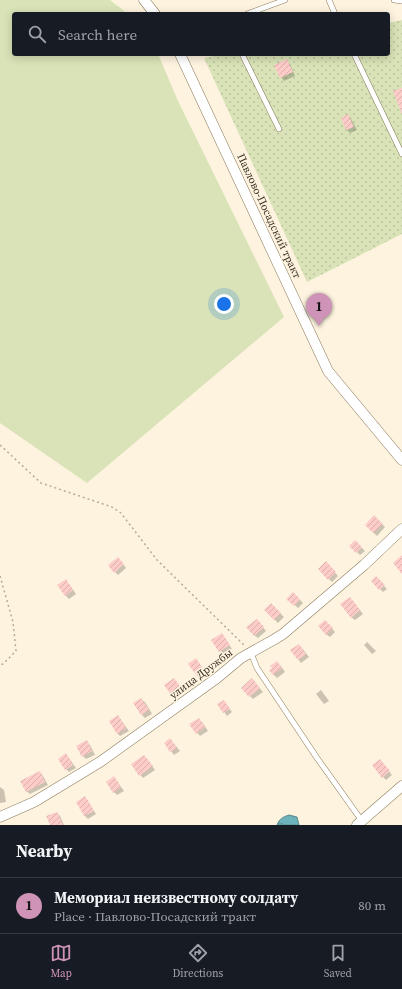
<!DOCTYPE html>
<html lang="en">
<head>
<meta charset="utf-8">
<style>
	:root { --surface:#171b24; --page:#20242c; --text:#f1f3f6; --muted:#9ea1a6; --line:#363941; --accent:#ce93b6 }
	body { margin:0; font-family:"Source Serif 4",serif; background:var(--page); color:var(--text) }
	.you { position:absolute; left:224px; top:304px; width:14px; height:14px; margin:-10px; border:3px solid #fff; border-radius:50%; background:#1a73e8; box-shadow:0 0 0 6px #1a73e833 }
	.badge { display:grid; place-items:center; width:26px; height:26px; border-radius:50%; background:var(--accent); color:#111; font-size:13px; font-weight:700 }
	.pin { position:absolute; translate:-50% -33px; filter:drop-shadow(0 1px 2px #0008) }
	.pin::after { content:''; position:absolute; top:21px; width:14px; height:12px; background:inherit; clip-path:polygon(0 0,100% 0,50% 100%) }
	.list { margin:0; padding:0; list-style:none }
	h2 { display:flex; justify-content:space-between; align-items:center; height:52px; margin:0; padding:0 16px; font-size:17px }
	h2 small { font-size:13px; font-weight:400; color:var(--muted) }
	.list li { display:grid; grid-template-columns:26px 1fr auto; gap:12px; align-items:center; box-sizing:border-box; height:56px; padding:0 16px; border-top:1px solid var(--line) }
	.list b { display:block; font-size:15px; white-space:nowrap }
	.list p { margin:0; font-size:13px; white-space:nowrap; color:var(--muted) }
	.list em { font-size:13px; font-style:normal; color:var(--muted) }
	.icon { flex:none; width:22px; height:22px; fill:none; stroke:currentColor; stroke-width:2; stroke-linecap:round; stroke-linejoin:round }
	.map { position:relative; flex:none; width:402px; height:825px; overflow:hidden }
	.search { position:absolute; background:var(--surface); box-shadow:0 2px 10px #0003; left:12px; right:12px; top:12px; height:44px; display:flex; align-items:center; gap:10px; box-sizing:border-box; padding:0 14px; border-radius:4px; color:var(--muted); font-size:15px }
	.sheet { height:108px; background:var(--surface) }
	nav { display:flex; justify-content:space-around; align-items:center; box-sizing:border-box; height:56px; border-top:1px solid var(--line); background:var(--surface); font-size:11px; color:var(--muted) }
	nav a { display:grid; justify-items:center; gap:2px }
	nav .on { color:var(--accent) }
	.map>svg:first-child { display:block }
</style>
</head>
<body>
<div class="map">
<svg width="402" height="825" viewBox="0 0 402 825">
	<defs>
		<pattern id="garden-dots" width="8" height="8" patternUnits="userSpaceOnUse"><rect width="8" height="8" fill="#d9e3b7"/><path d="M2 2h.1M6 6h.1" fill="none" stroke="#bbc39d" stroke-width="1.8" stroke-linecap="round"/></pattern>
		<pattern id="water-ripples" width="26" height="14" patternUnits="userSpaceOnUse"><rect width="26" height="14" fill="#6cb3bb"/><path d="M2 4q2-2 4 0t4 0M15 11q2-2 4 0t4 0" fill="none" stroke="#5a9298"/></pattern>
		<pattern id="building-hatch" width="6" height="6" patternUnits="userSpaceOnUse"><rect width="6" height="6" fill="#feccc8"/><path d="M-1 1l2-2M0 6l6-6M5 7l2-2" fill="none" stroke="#dab0ac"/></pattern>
	</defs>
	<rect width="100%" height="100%" fill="#fef3df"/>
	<path fill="#d9e3b7" d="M0,0H110L128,14H14V54H158L178,101L284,317L87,483L0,423Z"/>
	<path fill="url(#garden-dots)" d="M402,20V234L307,282L204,58L224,54H388V23Z"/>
	<path fill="url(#water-ripples)" stroke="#5c8c8d" d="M289,815L297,817L299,825H277C279,819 283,817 289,815Z"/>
	<path fill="#0003" d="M286,60L290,64L295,76L284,81L281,77Z
		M348,115L351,119L357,130L350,133L347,130L342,118Z
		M374,516L385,527L377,536L366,525Z
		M355,541L365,551L360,555L351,546Z
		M121,561L126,568L118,575L115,572Z
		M326,563L338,576L332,582L319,569Z
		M376,577L387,589L383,592L372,581Z
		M69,584L76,594L69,599L66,596Z
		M293,593L303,603L298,608L288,599Z
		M353,601L363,614L355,620L351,617Z
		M271,604L284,617L278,623L265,610Z
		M260,623L266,631L258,638L254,635Z
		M328,624L335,632L330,637L326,634Z
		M225,638L232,649L223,655L212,641Z
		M367,642L376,651L372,654L364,645Z
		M302,648L309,657L301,663L291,650Z
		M199,663L207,674L201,679L197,675Z
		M280,665L285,672L277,678L270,671Z
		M177,683L184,692L176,698L172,695Z
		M255,683L263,692L253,699L250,696Z
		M321,690L329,701L324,704L316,694Z
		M141,699L145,702L152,714L145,718L142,715L134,703Z
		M224,701L232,712L227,716L219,704Z
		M118,717L121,720L129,731L120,736L117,733Z
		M202,722L208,731L200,736L191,724Z
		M170,739L180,751L174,755L165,743Z
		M87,742L90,745L95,755L86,759L83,756Z
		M66,755L69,758L76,768L69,772L66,769Z
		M147,759L155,770L143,778L132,765Z
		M383,764L392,775L386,780L383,777Z
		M40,772L43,776L48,785L30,794L26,791Z
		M117,781L124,791L117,795L114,792Z
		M0,787L4,790L6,802L0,803Z
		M85,798L88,801L96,814L88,819L85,816L77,803Z
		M57,813L60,816L64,825H51Z"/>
	<path fill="url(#building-hatch)" d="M287,59L293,72L280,78L274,65Z
		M402,88V114L393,91Z
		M348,114L354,127L346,130L341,118Z
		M374,515L383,524L373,533L365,525Z
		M355,540L362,547L356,553L349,546Z
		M402,555V574L393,563Z
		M118,557L124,564L114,573L108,565Z
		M326,561L336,572L328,580L318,569Z
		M376,576L385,585L379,590L371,581Z
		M66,579L73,590L65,596L57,585Z
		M293,592L300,599L294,606L286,599Z
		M350,597L360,610L351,618L340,604Z
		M271,603L281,613L274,620L264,610Z
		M257,619L264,627L254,636L246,627Z
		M325,620L333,628L326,635L318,626Z
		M222,633L230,645L219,652L211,640Z
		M299,644L306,654L298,660L290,650Z
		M196,658L204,671L197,676L188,664Z
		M277,661L282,668L273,675L269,670L272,668L270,666Z
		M174,678L182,689L172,696L164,685Z
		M252,678L260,688L249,697L241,688Z
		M141,698L149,710L141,715L133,703Z
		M224,700L230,709L223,713L217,704Z
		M118,715L126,728L117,734L109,721Z
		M199,718L205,727L196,734L189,724Z
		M170,738L177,748L170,752L164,743Z
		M87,740L92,751L82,757L76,746Z
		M66,753L73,765L65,770L58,759Z
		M144,755L153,766L139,776L131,764Z
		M380,759L390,771L382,778L372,765Z
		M40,771L45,782L26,792L20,781Z
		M114,776L121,787L113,793L106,782Z
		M85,796L94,811L84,816L76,802Z
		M57,812L63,825H50L46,816Z"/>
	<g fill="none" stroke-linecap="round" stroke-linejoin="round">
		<g stroke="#8a7a5b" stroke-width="6">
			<path id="lane" d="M329,0L335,14
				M394,0L402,1
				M247,14L285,0
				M242,54L279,129
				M354,54L402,154
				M251,653L257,668L317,758L362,821"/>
		</g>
		<g stroke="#8a7a5b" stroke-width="11">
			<path id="street" d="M144,0L155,14
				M180,54L328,371L402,460
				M0,817L34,802L100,762L217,678L241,658L275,639L283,634L364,565L402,529
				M357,825L402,786"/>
		</g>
		<path stroke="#b4aa99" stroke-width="1.5" stroke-dasharray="2 3" stroke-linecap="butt" d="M0,445L41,483L112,507L121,513L157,560L245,646
			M0,576L13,622L16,651L3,664L0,665"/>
		<use href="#lane" stroke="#fff" stroke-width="5"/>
		<use href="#street" stroke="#fff" stroke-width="10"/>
	</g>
	<g text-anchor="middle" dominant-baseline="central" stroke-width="3" stroke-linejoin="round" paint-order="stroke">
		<g font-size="11" fill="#373023" stroke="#fef3df">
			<text transform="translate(269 216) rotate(65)">Павлово-Посадский тракт</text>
			<text transform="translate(201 674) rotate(-37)">улица Дружбы</text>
		</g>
	</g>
</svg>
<div class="you"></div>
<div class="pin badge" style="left:319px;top:326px">1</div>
<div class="search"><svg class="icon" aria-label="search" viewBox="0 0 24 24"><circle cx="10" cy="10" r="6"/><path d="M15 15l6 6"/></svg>Search here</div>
</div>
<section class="sheet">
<h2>Nearby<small></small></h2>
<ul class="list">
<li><span class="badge">1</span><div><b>Мемориал неизвестному солдату</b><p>Place · Павлово-Посадский тракт</p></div><em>80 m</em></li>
</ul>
</section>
<nav>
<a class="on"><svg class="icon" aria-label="map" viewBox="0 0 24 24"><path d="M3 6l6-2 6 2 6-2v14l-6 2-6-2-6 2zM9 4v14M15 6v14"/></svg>Map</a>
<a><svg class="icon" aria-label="directions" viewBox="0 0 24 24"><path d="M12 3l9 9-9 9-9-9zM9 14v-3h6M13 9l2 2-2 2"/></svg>Directions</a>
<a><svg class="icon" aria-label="saved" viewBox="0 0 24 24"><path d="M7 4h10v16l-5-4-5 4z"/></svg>Saved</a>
</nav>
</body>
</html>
